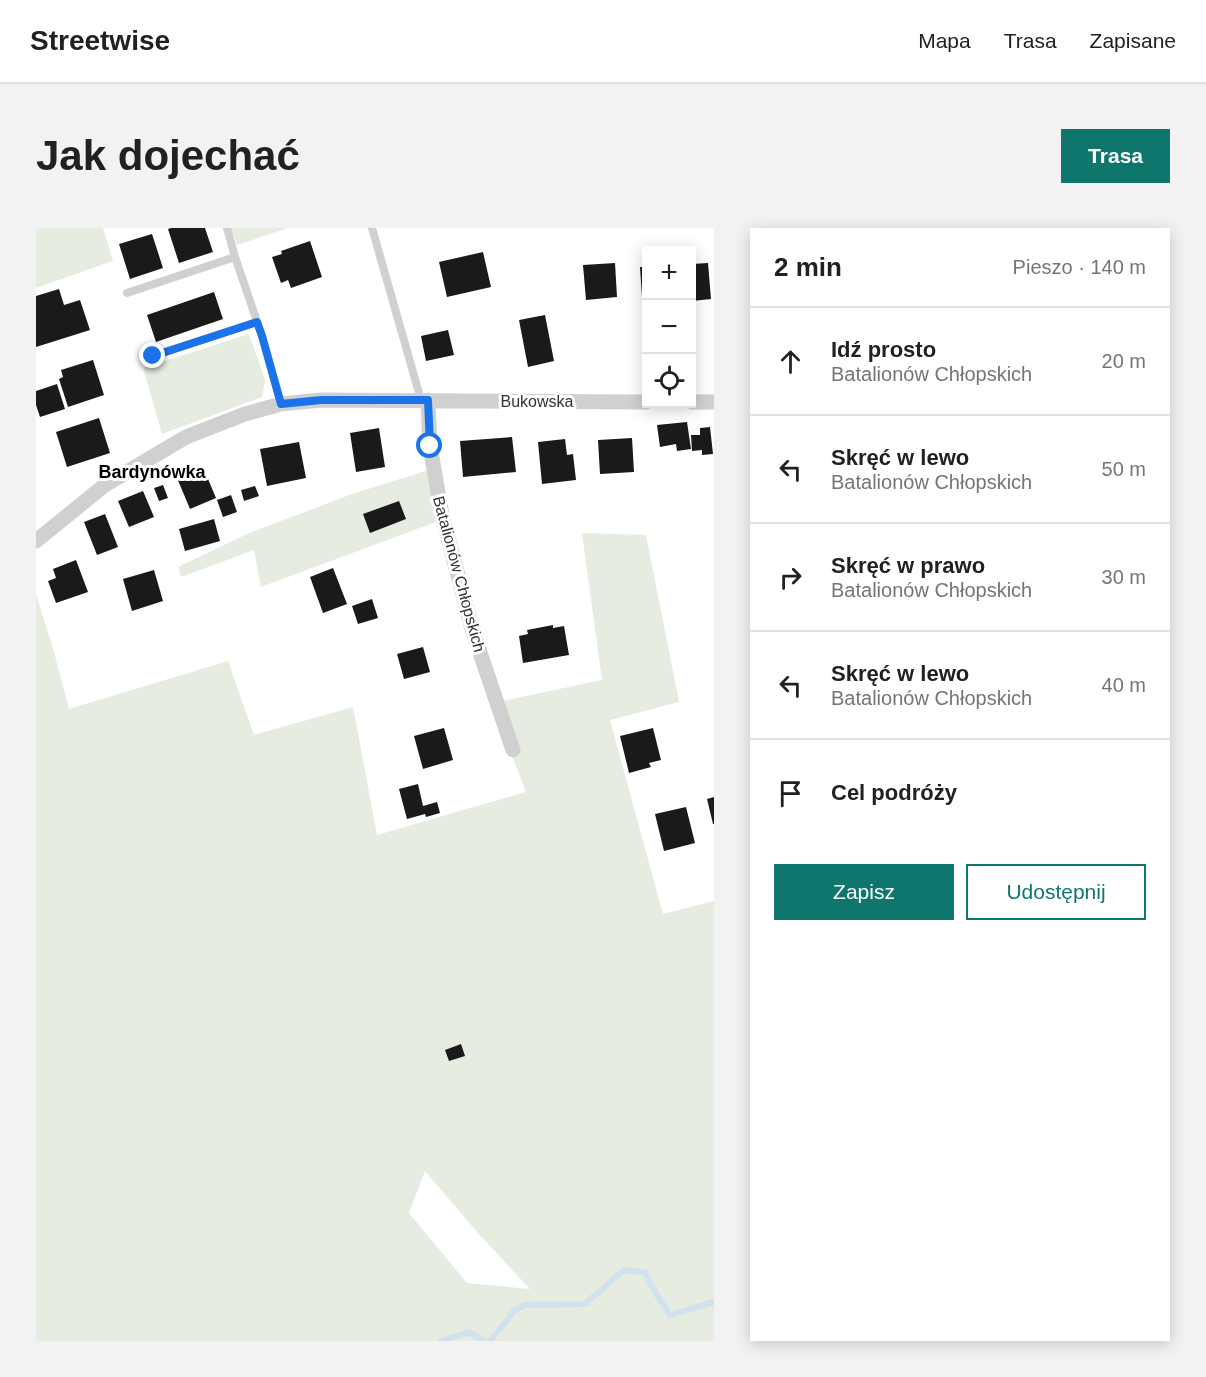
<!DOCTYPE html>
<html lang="pl">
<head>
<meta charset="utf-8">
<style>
	:root { --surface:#fff; --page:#f2f2f2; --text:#202124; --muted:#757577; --line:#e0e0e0; --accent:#0f766e }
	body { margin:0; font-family:Arial,sans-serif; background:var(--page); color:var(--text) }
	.controls { position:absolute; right:18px; top:18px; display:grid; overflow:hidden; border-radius:0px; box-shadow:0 3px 15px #0003 }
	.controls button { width:54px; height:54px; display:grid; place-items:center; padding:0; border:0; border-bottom:2px solid var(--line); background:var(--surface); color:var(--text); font:30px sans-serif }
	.stop { position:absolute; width:18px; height:18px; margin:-14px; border:4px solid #1a73e8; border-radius:50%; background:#fff }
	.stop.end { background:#1a73e8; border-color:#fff; box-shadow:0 2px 6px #0008 }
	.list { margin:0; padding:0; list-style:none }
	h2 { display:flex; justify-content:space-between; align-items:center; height:78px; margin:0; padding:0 24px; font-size:26px }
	h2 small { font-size:20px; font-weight:400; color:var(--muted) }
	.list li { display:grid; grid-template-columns:39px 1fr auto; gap:18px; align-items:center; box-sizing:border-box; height:108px; padding:0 24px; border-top:2px solid var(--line) }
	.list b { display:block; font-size:22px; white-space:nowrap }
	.list p { margin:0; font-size:20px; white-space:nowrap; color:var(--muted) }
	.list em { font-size:20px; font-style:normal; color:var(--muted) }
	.actions { display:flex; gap:12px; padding:18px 24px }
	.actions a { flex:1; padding:14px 0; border:2px solid var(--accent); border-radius:0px; text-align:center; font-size:21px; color:var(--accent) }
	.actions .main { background:var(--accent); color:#fff }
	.icon { flex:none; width:33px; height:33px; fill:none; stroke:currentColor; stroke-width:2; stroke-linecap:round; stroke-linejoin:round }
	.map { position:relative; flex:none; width:678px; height:1113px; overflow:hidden; border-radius:0px }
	header { display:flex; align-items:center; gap:36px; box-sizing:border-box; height:84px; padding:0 30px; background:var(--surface); border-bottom:2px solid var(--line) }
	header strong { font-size:28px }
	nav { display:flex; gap:33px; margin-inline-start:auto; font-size:21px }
	.intro { display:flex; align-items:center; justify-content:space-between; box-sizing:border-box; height:144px; padding:0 36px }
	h1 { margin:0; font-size:42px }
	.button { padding:15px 27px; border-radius:0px; background:var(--accent); color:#fff; font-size:21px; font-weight:700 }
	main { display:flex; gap:36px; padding:0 36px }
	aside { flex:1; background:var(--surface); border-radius:0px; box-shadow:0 3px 15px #0003 }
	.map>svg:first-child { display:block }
</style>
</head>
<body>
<header>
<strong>Streetwise</strong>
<nav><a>Mapa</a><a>Trasa</a><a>Zapisane</a></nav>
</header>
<div class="intro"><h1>Jak dojechać</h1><a class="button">Trasa</a></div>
<main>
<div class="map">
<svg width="678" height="1113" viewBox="0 0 678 1113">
	<rect width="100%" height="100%" fill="#fff"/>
	<path fill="#e6ecdf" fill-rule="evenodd" d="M0,0H67L77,33L0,60Z
		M195,0H252L201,17Z
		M213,106L229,152L226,169L126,206L107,140Z
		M396,241L405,292L225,359L218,322L145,349L142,339L211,306L316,266Z
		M546,305L610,307L643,474L574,492L627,686L678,673V1113H0V366L18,424L33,481L192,433L218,507L317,479L341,607L490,564L456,475L566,452ZM389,943L441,1004L494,1061L431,1055L373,985Z"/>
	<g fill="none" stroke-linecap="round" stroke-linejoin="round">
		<path stroke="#cfe2ee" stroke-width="6" d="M405,1113L433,1104L447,1113
			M454,1113L478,1083L488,1077L549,1076L588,1042L609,1044L614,1056L634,1087L678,1074"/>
	</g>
	<path fill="#1a1a1a" d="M135,0H169L177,24L143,35L132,1Z
		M116,6L127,40L94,51L83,16Z
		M274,13L286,49L255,60L252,52L245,55L236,29L246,26L245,23Z
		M447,24L455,59L411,69L403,34Z
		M579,35L581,69L550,72L547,37Z
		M672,35L675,71L656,73V36Z
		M604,39H610V69H606Z
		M23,61L28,77L44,72L54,102L0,119V68Z
		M178,64L187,91L120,114L111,87Z
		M509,87L518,133L492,139L483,92Z
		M412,102L418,127L390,133L385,108Z
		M57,132L68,167L32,179L23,151L27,149L25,142Z
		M21,156L29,181L4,189L0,177V163Z
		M63,190L74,225L31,239L20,204Z
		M651,194L655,221L641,223L640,216L624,219L621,197Z
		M674,199L677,226L666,227V222L656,223L655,207H664V200Z
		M343,200L349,239L320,244L314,205Z
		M476,209L480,244L427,249L424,213Z
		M596,210L598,244L564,246L562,212Z
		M529,211L531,227L537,226L540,252L506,256L502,214Z
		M263,214L270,250L231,258L224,221Z
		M167,239L180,270L154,281L141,250Z
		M127,257L132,270L123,273L118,260Z
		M219,258L223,268L208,273L205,262Z
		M107,263L118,289L93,299L82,273Z
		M195,267L201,284L187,289L181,272Z
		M363,273L370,291L334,305L327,286Z
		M69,286L82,319L61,327L48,294Z
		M178,291L184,313L149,323L143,301Z
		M40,332L52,364L20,375L12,353L20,350L17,341Z
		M297,340L311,376L287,385L274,349Z
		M118,342L127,373L96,383L87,351Z
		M336,371L342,390L322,396L316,378Z
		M517,397V400L528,398L533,427L487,435L483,408L492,406L491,402Z
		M387,419L394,444L368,451L361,426Z
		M408,500L417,532L387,541L378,508Z
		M617,500L625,532L613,535L615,539L593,545L584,508Z
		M382,556L387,578L401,574L404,585L390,589L389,586L371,591L363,561Z
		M678,569V596H677L671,571Z
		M650,579L659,615L628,623L619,586Z
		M425,816L429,828L413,833L409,822Z"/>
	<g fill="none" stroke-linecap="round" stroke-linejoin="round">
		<path stroke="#d0d0d0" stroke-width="8" d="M191,0L199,29L226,108L245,176
			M336,0L385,172
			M91,65L199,29
			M117,128L221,94"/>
		<path stroke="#d0d0d0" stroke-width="15" d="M392,172L394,218L406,287L437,404L477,522
			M656,174H678
			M0,313L69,257L150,209L209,186L245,176L285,172L610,174"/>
	</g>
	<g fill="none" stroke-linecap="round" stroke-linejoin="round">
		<path stroke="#1a73e8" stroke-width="8" d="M117,128L221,94L226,108L245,176L285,172H392L394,218"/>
	</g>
	<g text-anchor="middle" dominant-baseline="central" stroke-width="6" stroke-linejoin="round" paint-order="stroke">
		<g font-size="16" fill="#333" stroke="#fff">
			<text x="501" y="173">Bukowska</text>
			<text transform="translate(423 346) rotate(75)">Batalionów Chłopskich</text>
		</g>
		<g font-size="18" font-weight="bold" fill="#000" stroke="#fff">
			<text x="116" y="244">Bardynówka</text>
		</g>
	</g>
</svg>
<div class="controls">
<button>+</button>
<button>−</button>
<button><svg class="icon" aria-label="locate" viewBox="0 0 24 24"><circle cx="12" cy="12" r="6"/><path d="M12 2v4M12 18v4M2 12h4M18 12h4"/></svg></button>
</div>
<div class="stop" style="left:394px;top:218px"></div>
<div class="stop end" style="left:117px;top:128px"></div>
</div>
<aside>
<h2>2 min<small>Pieszo · 140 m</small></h2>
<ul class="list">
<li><svg class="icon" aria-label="ahead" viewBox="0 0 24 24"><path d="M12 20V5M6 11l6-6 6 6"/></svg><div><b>Idź prosto</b><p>Batalionów Chłopskich</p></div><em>20 m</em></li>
<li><svg class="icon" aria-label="left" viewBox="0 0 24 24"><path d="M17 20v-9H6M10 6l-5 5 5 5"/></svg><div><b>Skręć w lewo</b><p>Batalionów Chłopskich</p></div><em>50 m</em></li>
<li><svg class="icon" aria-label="right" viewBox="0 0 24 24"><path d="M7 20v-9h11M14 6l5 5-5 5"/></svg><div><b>Skręć w prawo</b><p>Batalionów Chłopskich</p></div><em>30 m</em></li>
<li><svg class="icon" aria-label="left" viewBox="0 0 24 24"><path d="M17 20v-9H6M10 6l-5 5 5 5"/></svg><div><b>Skręć w lewo</b><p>Batalionów Chłopskich</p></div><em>40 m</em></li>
<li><svg class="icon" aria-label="arrive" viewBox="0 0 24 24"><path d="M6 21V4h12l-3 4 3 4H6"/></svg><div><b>Cel podróży</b></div></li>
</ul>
<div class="actions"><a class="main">Zapisz</a><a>Udostępnij</a></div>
</aside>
</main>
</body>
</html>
